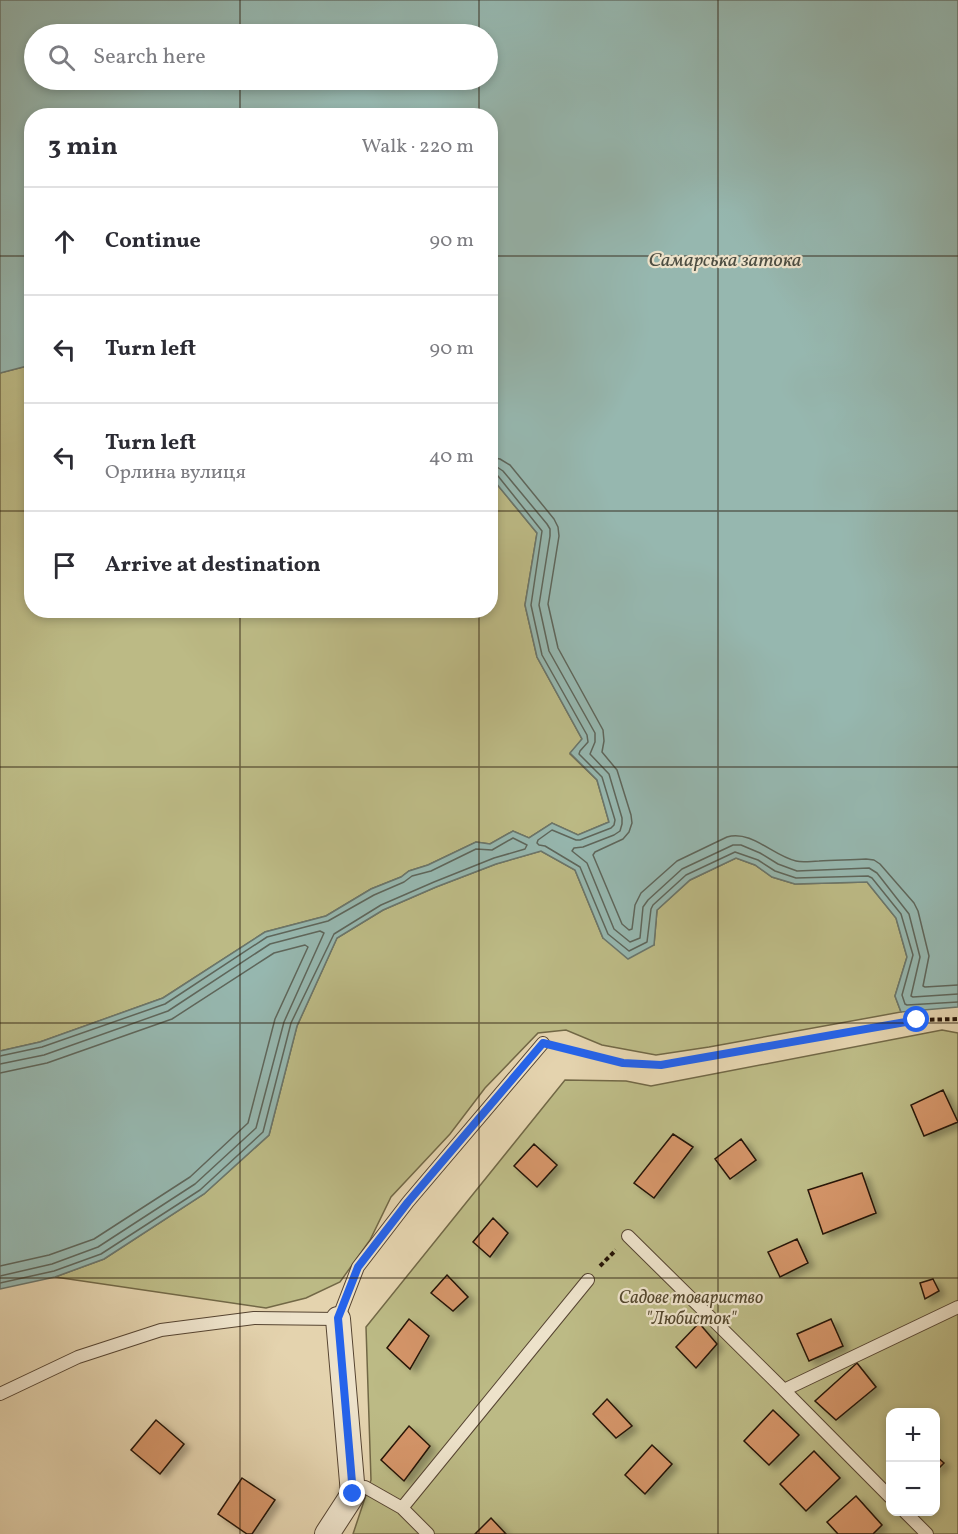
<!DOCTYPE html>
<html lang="en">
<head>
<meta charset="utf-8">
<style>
	:root { --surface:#fff; --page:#f2f2f3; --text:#2b2b33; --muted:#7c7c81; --line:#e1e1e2 }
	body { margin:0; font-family:Vollkorn,serif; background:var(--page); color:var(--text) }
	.controls { position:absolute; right:18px; bottom:18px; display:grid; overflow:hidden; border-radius:12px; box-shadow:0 3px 9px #0003 }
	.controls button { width:54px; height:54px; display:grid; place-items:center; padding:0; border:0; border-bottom:2px solid var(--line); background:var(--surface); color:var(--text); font:30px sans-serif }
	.stop { position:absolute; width:18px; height:18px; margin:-14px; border:4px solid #2563eb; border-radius:50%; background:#fff }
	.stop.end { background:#2563eb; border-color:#fff; box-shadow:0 2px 6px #0008 }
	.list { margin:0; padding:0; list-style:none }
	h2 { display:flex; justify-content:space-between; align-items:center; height:78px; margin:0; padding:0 24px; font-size:26px }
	h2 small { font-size:20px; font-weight:400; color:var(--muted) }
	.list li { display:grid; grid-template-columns:39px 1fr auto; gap:18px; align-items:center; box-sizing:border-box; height:108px; padding:0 24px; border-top:2px solid var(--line) }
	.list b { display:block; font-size:22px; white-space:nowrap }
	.list p { margin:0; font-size:20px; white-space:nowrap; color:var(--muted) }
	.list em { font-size:20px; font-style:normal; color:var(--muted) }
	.icon { flex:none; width:33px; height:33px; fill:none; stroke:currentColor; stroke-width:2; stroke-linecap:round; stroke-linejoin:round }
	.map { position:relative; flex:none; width:958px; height:1534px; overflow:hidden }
	.search { position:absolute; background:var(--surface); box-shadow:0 3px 9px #0003; left:24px; top:24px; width:474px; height:66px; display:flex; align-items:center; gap:15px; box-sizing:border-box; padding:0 21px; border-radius:33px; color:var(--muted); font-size:22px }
	.panel { position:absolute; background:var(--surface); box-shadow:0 3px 9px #0003; left:24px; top:108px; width:474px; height:510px; border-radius:24px }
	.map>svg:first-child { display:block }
</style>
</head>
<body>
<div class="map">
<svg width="958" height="1534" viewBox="0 0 958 1534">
	<defs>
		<filter id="shadow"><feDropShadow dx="6" dy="4" stdDeviation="3" flood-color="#0004"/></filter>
	</defs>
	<rect width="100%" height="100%" fill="#e4d3ae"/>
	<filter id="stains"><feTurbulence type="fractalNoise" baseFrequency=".00333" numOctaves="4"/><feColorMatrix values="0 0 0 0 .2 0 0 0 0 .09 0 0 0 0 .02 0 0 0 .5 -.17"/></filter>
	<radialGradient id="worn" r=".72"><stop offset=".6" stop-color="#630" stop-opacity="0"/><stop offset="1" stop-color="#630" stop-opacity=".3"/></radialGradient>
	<path fill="#bcba85" stroke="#726846" stroke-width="1.5" fill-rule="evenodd" d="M31,365L32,610H490L491,477L537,533L525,605L537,657L582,739L570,754L597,780L609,822L578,835L552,823L529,838L513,831L490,844L476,842L428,865L409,871L401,877L371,889L326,916L265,932L163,998L40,1042L0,1051V373Z
		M541,851L575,870L603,938L654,945L657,910L690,880L736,858L755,865L772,877L795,884L867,882L896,918L907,957L895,996L901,1012L709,1047L656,1055L602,1045L566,1030L538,1033L485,1088L450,1134L391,1197L370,1240L340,1282L306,1298L266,1308L55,1277L104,1259L204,1194L269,1135L297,1026L337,938L383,910L436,887L496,864Z
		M942,1030L958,1033V1534H353L371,1480L366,1327L565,1080L626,1081L651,1086ZM890,1412H936V1512H890Z"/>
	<path fill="#96b7af" stroke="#6a766c" stroke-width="1.5" fill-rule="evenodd" d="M0,0H958V1007L901,1012L895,996L907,957L896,918L867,882L795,884L772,877L755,865L736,858L690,880L657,910L654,945L628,959L603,938L575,870L541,851L496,864L436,887L383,910L337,938L297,1026L269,1135L204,1194L104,1259L55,1277L0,1289V1051L40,1042L163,998L265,932L326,916L371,889L401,877L409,871L428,865L476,842L490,844L513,831L529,838L552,823L578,835L609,822L597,780L570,753L582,739L537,657L525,605L537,533L491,477L490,116H32L31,365L0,373ZM34,34H488V80H34Z"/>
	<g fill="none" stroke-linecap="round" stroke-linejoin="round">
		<path stroke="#5e665b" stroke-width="1.5" d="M490,457L500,459L510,465L554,519L558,527L559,536L548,604L558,648L603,730L604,741L602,752L617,770L631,815L632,823L629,832L623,839L595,852L593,855L622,924L629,930L632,929L635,905L641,893L677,861L727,837C752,830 773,856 796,861C803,863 812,861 819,861C835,860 851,860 866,859L874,860L880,864L914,903L918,911L929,956L923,986L925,987L958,985
			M490,466L497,467L503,471L547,524L550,529V536L539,605L549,651L595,733V742L590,754L609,774L622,818V824L620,831L614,835L583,847L574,848L572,851L587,863L614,929L630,942L640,938L643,907L648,900L682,869L733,845H741L760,853L778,864L797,871L869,868L877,873L909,914L920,957L911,996L913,997L958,994
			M490,474L498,476L542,531L531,605L542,655L587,735L588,742L580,751L579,754L602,777L615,820L614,825L611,828L580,840H576L552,830L538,840L537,843L539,845L545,846L580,867L608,934L629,951L647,942L651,909L653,905L686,875L735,852L758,860L775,871L796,878L868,876L872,878L901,914L913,955L902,995L905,1004L907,1005L958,1002
			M0,1056L42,1047L165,1004L267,937L328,921L374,895L404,882L412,876L431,871L476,849L492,850L513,838L527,845L525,849L494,858L434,882L381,905L334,934L291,1023L263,1132L200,1190L101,1254L54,1271L0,1283
			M0,1064L44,1055L168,1011L270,944L320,931L324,933L284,1022L256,1128L195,1184L98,1247L52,1264L0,1276
			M0,1073L47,1063L172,1019L274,953L305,945L308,947L275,1019L248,1123L190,1177L94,1239L49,1255L0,1266"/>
	</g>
	<path fill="#d39467" stroke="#271507" stroke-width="1.5" filter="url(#shadow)" d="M943,1090L958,1122L924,1136L911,1105Z
		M673,1134L693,1147L654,1198L634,1183Z
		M741,1139L756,1160L730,1179L715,1159Z
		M534,1144L557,1165L537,1187L514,1166Z
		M862,1173L876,1213L823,1234L808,1190Z
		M493,1218L508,1233L490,1257L473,1242Z
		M797,1239L808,1263L780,1277L768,1252Z
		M447,1275L468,1297L453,1311L431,1293Z
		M933,1279L939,1291L925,1299L920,1283Z
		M409,1319L429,1336L410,1369L387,1348Z
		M831,1319L843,1346L809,1361L797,1334Z
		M699,1323L717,1344L696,1368L676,1347Z
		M857,1363L876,1387L836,1420L815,1401Z
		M607,1399L632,1426L616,1438L593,1414Z
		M773,1410L799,1435L769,1465L744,1441Z
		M156,1420L184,1444L160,1474L131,1450Z
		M409,1426L430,1446L404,1481L381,1460Z
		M652,1445L672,1464L645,1494L625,1475Z
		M814,1451L840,1478L806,1511L780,1484Z
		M936,1456L944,1463L936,1471Z
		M242,1478L275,1500L252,1534H247L218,1514Z
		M856,1496L882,1525L873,1534H838L827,1522Z
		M491,1518L506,1534H475Z"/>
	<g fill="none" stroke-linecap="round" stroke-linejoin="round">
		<g stroke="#564431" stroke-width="14">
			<path id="service" d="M628,1236L784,1390
				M0,1394L78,1357L161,1330L254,1318L338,1319L358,1267L408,1202L543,1043
				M353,1494L365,1487L402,1508L428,1534
				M890,1497L784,1390L958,1307
				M402,1508L588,1280
				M905,1512L927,1534"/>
		</g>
		<g stroke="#564431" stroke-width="26">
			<path id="minor" d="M327,1534L353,1494L338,1319"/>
		</g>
		<path stroke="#271507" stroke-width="4" stroke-dasharray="4.5 3" stroke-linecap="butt" d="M561,1047L623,1063L661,1065L917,1020L958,1019
			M600,1266L616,1250"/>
		<use href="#service" stroke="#ede2ca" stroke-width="12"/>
		<use href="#minor" stroke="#ede2ca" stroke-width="24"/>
	</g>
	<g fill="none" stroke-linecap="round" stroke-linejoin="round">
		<path stroke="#2563eb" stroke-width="8" d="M353,1494L338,1318L358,1267L408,1202L543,1043L623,1063L661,1065L917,1020"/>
	</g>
	<path fill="none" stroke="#271507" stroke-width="1.5" stroke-opacity="0.55" d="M240,0V34M479,0V34M718,0V1534M240,80V116M479,80V116M0,256H32M490,256H958M0,511H32M490,511H958M240,610V1534M479,610V1534M0,767H958M0,1023H958M0,1278H958"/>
	<g text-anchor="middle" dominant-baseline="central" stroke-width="4.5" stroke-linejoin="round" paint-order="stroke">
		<g font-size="18" font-style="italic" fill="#54472d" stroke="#ede2ca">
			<text x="691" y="1298">Садове товариство<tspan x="691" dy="21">"Любисток"</tspan></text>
		</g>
		<g font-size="20" font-style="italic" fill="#4e4e42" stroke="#ede2ca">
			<text x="725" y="261">Самарська затока</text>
		</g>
	</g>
	<rect width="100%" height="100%" filter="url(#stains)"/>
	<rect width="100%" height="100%" fill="url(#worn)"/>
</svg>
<div class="controls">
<button>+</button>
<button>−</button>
</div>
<div class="stop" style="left:917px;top:1020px"></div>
<div class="stop end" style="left:353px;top:1494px"></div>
<div class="search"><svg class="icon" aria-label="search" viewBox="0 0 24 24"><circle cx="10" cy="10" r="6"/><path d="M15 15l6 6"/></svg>Search here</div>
<section class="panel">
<h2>3 min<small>Walk · 220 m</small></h2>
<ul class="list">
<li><svg class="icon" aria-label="ahead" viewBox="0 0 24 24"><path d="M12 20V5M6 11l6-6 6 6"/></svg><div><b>Continue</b></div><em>90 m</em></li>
<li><svg class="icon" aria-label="left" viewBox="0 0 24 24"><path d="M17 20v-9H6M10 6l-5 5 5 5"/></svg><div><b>Turn left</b></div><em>90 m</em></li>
<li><svg class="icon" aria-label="left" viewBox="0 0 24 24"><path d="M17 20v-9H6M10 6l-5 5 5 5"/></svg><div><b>Turn left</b><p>Орлина вулиця</p></div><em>40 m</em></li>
<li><svg class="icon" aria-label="arrive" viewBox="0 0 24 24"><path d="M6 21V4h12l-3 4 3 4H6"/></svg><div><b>Arrive at destination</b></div></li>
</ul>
</section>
</div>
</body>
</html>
